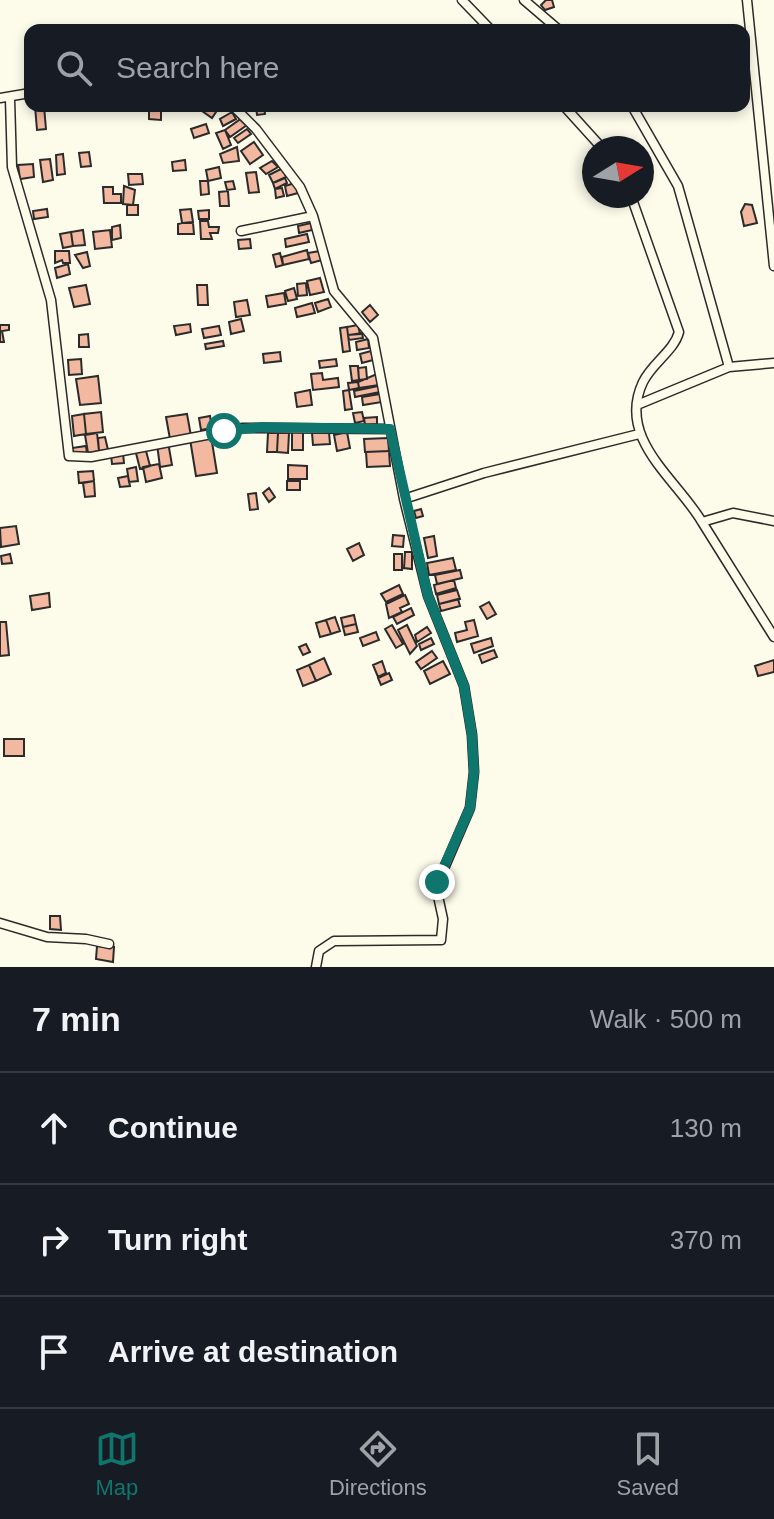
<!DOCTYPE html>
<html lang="en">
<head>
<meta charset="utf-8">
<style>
	:root { --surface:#171b24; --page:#242831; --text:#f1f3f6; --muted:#9ea1a6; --line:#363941; --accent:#0f766e }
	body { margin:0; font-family:Arial,sans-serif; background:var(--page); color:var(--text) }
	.compass { position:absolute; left:582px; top:136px; width:72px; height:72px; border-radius:50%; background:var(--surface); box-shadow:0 4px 12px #0003; rotate:79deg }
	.stop { position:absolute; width:24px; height:24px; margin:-18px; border:6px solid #0f766e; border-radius:50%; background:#fff }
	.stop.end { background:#0f766e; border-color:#fff; box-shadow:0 2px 8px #0008 }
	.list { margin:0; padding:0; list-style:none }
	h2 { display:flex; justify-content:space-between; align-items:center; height:104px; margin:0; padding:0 32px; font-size:34px }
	h2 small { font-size:26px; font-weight:400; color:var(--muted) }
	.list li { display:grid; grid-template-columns:52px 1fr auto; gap:24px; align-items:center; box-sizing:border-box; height:112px; padding:0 32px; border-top:2px solid var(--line) }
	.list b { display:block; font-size:30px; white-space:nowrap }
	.list em { font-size:26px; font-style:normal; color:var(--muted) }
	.icon { flex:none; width:44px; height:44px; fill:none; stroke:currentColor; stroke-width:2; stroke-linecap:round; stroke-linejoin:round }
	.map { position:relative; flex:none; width:774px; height:967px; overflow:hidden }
	.search { position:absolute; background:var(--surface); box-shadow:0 4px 12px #0003; left:24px; right:24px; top:24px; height:88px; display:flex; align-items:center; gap:20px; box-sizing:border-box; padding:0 28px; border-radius:16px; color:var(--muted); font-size:30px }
	.sheet { height:440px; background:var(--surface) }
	nav { display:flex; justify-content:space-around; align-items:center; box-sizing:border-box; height:112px; border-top:2px solid var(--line); background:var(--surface); font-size:22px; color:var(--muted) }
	nav a { display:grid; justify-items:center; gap:4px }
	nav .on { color:var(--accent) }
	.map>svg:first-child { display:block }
</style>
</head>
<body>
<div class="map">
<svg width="774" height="967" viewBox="0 0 774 967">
	<rect width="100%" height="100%" fill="#fdfbea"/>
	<path fill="#f2b8a0" stroke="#2b2b2b" stroke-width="2" d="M546,0H552L554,7L545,10L541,5Z
		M35,106H44L46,129L37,130Z
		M195,106H220L212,118Z
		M256,106H264L265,114L257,115Z
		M149,109L161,110V120L149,119Z
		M232,112L236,119L223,126L220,119Z
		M242,118L247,125L230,137L225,130Z
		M206,124L209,133L194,138L191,129Z
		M247,129L251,134L238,143L234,138Z
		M225,130L231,145L223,149L216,133Z
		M254,142L263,155L250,164L241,151Z
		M237,147L239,161L223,163L220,154Z
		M89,152L91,166L81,167L79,153Z
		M63,154L65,174L57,175L56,155Z
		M50,159L53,180L43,182L40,160Z
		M185,160L186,170L173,171L172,162Z
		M272,161L278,167L266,174L260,168Z
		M33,164L34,177L20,179L18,165Z
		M219,167L221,178L208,181L206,170Z
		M283,168L286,177L273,183L269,175Z
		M256,172L259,192L249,193L246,173Z
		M128,174H142L143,184L129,185Z
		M285,178L287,183L275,189L273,183Z
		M200,181H208L209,194L201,195Z
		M233,181L235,189L227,190L225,182Z
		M295,183L298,193L287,196L285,186Z
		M124,186L135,190L133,205L123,204Z
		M103,187H113V194H121V203H104Z
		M282,188L284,196L276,198L275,189Z
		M228,191L229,206H220L219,192Z
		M745,204L752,205L757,223L744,226L741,212Z
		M127,205H138V215H127Z
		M47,209L48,217L34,219L33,211Z
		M191,209L193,222L182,223L180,210Z
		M209,210V219H199L198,211Z
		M200,221H208L209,227H219L218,233H210L212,239H201Z
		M182,223H193L194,234H178V224Z
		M311,223L312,230L299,233L298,226Z
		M120,225L121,238L112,240V227Z
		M83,230L85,245L73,246L71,232Z
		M110,230L112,247L95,249L93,232Z
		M71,232L73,246L63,248L60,234Z
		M307,234L309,242L286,247L285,239Z
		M250,239L251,248L239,249L238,240Z
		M307,250L309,259L283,265L282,257Z
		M55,251H69L70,263H63L62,260L55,263Z
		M320,251L322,260L311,263L308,253Z
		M87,252L90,266L83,268L75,255Z
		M280,253L283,265L276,267L273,255Z
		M68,264L70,274L57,278L55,268Z
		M320,278L324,292L310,295L307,281Z
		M306,283L307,295L298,296L297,284Z
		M86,285L90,304L74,307L69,288Z
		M197,285H207L208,305H198Z
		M294,288L297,299L288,301L285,291Z
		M284,293L286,304L268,307L266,296Z
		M328,299L331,307L318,312L315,303Z
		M247,300L250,315L236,317L234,302Z
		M312,303L315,313L297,317L295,308Z
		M370,305L378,315L370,322L362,312Z
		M241,319L244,331L231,334L229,322Z
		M190,324L191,332L176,335L174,326Z
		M0,325H9V330L2,331L4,342H0Z
		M358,325L360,334L348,335L347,327Z
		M219,326L221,335L204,338L202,329Z
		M347,327L350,351L343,352L340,328Z
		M362,333L363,338L349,340L348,335Z
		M88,334L89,347H79V335Z
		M368,339L369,348L357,350L356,342Z
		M223,341L224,346L206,349L205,344Z
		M371,351L373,360L362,363L360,354Z
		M280,352L281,361L264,363L263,354Z
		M81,359L82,374L69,375L68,360Z
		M336,359L337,366L320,368L319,361Z
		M350,366H358L359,380L352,381Z
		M366,367L367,379L359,380L358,368Z
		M322,373L323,380L338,378L339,387L313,390L311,374Z
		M377,374L379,385L359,388L358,382Z
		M98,376L101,403L80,405L76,379Z
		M358,382L359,388L349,390L348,383Z
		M378,386L380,392L355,397L354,391Z
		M310,390L312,405L297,407L295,393Z
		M349,390L352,409L345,410L343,391Z
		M380,394L382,402L363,405L362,397Z
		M101,412L103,432L86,434L84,414Z
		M362,412L364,421L355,423L353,413Z
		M84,414L86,434L74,436L72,416Z
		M187,414L191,436L170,439L166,417Z
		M210,416L212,428L201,430L199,418Z
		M377,417V424L365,425L364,418Z
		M292,432H303V450H292Z
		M329,432L330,444L313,445L312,433Z
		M347,432L350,448L337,451L334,435Z
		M97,433L99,451L88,453L85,435Z
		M268,433H278L277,452H267Z
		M278,433H289L288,453L277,452Z
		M211,436L217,473L196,476L190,439Z
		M105,437L108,450L99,451L98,438Z
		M388,438L389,451L365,452L364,439Z
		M168,442L172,465L160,467L157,444Z
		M86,446L87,454L73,456L72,448Z
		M145,447L150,466L140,469L135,449Z
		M389,451L390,466L367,467L366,452Z
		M123,453L124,463L112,464L111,454Z
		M159,464L162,478L146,482L143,467Z
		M288,465L307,466V479H288Z
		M136,467L138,481L129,482L127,469Z
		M93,471L94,481L79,483L78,472Z
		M128,476L130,486L120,487L118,478Z
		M94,481L95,496L85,497L83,483Z
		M287,481H300V490H287Z
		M269,488L275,497L269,502L263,493Z
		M256,493L258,509L250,510L248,494Z
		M421,509L423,516L416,518L414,511Z
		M16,526L19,544L1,547L0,528Z
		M393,535L404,536L403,547L392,546Z
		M434,536L437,556L428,558L424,538Z
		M359,543L364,555L353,561L347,549Z
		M405,552H412V569L404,568Z
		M10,554L12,563L2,564L1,556Z
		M394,554H402V570H394Z
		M453,558L456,570L429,575L427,563Z
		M460,570L462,578L437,584L435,575Z
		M454,580L456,588L436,594L434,585Z
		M399,585L403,594L386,602L381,594Z
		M457,590L460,599L439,604L437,595Z
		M49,593L50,607L32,610L30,596Z
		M405,595L409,604L400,608L402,612L389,618L386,604Z
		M458,599L460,606L441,611L439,604Z
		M489,602L496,614L487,619L480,607Z
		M411,608L414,615L397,624L393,617Z
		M354,615L356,624L343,627L341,618Z
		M335,617L340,631L331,634L326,620Z
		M326,620L331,634L320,637L316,623Z
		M474,620L478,636L457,642L455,633L467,630L465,622Z
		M0,622H6L9,655L0,656Z
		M356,624L358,632L345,635L343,627Z
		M392,625L403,644L396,648L385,629Z
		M407,625L417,646L410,654L398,630Z
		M427,627L431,633L417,642L415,635Z
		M376,632L379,640L363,646L360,638Z
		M431,638L434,644L421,650L419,644Z
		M491,638L493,646L474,653L471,644Z
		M306,644L310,652L303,655L299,647Z
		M494,650L497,657L482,663L479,655Z
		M432,651L437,658L421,669L416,662Z
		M324,658L331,674L316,681L309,665Z
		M774,660V672L758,676L755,666Z
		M382,661L386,673L378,677L373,665Z
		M443,661L450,674L430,684L424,671Z
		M309,665L316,681L303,686L297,670Z
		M389,673L392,680L381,685L378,678Z
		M4,739H24V756H4Z
		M50,916H60L61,930L50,929Z
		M97,946L114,947L113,962L96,959Z"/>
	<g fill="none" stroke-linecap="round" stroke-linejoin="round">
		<g stroke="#2b2b2b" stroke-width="11">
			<path id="street" d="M462,0L491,30
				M524,0L559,30
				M747,0L774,266
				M0,98L30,93
				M10,99L12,167L51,300L69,456L91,457L243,428L390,429
				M233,106L256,129L300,187L313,216L334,291L373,338L404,499L484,473L639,434
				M564,106L602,148
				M632,106L678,186L729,367
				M631,196L679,332C674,351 652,363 643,382C616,439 677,479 702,522L733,513L774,521
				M241,231L313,216
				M637,405L729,367L774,363
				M702,522L774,637
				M0,923L47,937L86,939L109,944
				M316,967L319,951L334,941L441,940L443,919L436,887L470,808L474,772L472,735L464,686L428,596L404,499"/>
		</g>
		<use href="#street" stroke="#fdfbea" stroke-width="8"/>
	</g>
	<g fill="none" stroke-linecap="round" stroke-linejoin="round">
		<path stroke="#0f766e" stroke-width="10" d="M224,431L262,427L390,429L428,596L464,686L472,735L474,772L470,808L437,882"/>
	</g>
</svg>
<svg class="compass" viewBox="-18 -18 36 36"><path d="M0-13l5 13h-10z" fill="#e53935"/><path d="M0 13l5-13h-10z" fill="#9ea1a6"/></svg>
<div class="stop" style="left:224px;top:431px"></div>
<div class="stop end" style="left:437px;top:882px"></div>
<div class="search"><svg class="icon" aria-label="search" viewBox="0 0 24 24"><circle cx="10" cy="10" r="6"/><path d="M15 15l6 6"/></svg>Search here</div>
</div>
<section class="sheet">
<h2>7 min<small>Walk · 500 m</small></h2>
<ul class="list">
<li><svg class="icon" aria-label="ahead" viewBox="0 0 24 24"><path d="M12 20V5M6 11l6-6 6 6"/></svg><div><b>Continue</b></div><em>130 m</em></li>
<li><svg class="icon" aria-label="right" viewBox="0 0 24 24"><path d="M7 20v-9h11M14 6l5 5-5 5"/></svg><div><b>Turn right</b></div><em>370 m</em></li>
<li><svg class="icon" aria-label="arrive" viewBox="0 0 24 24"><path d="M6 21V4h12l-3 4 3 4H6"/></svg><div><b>Arrive at destination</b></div></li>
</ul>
</section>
<nav>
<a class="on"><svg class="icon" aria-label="map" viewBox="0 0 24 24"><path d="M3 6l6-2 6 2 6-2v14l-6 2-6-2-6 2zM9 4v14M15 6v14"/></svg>Map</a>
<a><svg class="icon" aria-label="directions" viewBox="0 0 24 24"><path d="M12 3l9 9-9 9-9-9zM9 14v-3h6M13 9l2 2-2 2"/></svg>Directions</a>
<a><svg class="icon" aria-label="saved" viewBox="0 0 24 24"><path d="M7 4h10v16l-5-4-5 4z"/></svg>Saved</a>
</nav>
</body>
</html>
